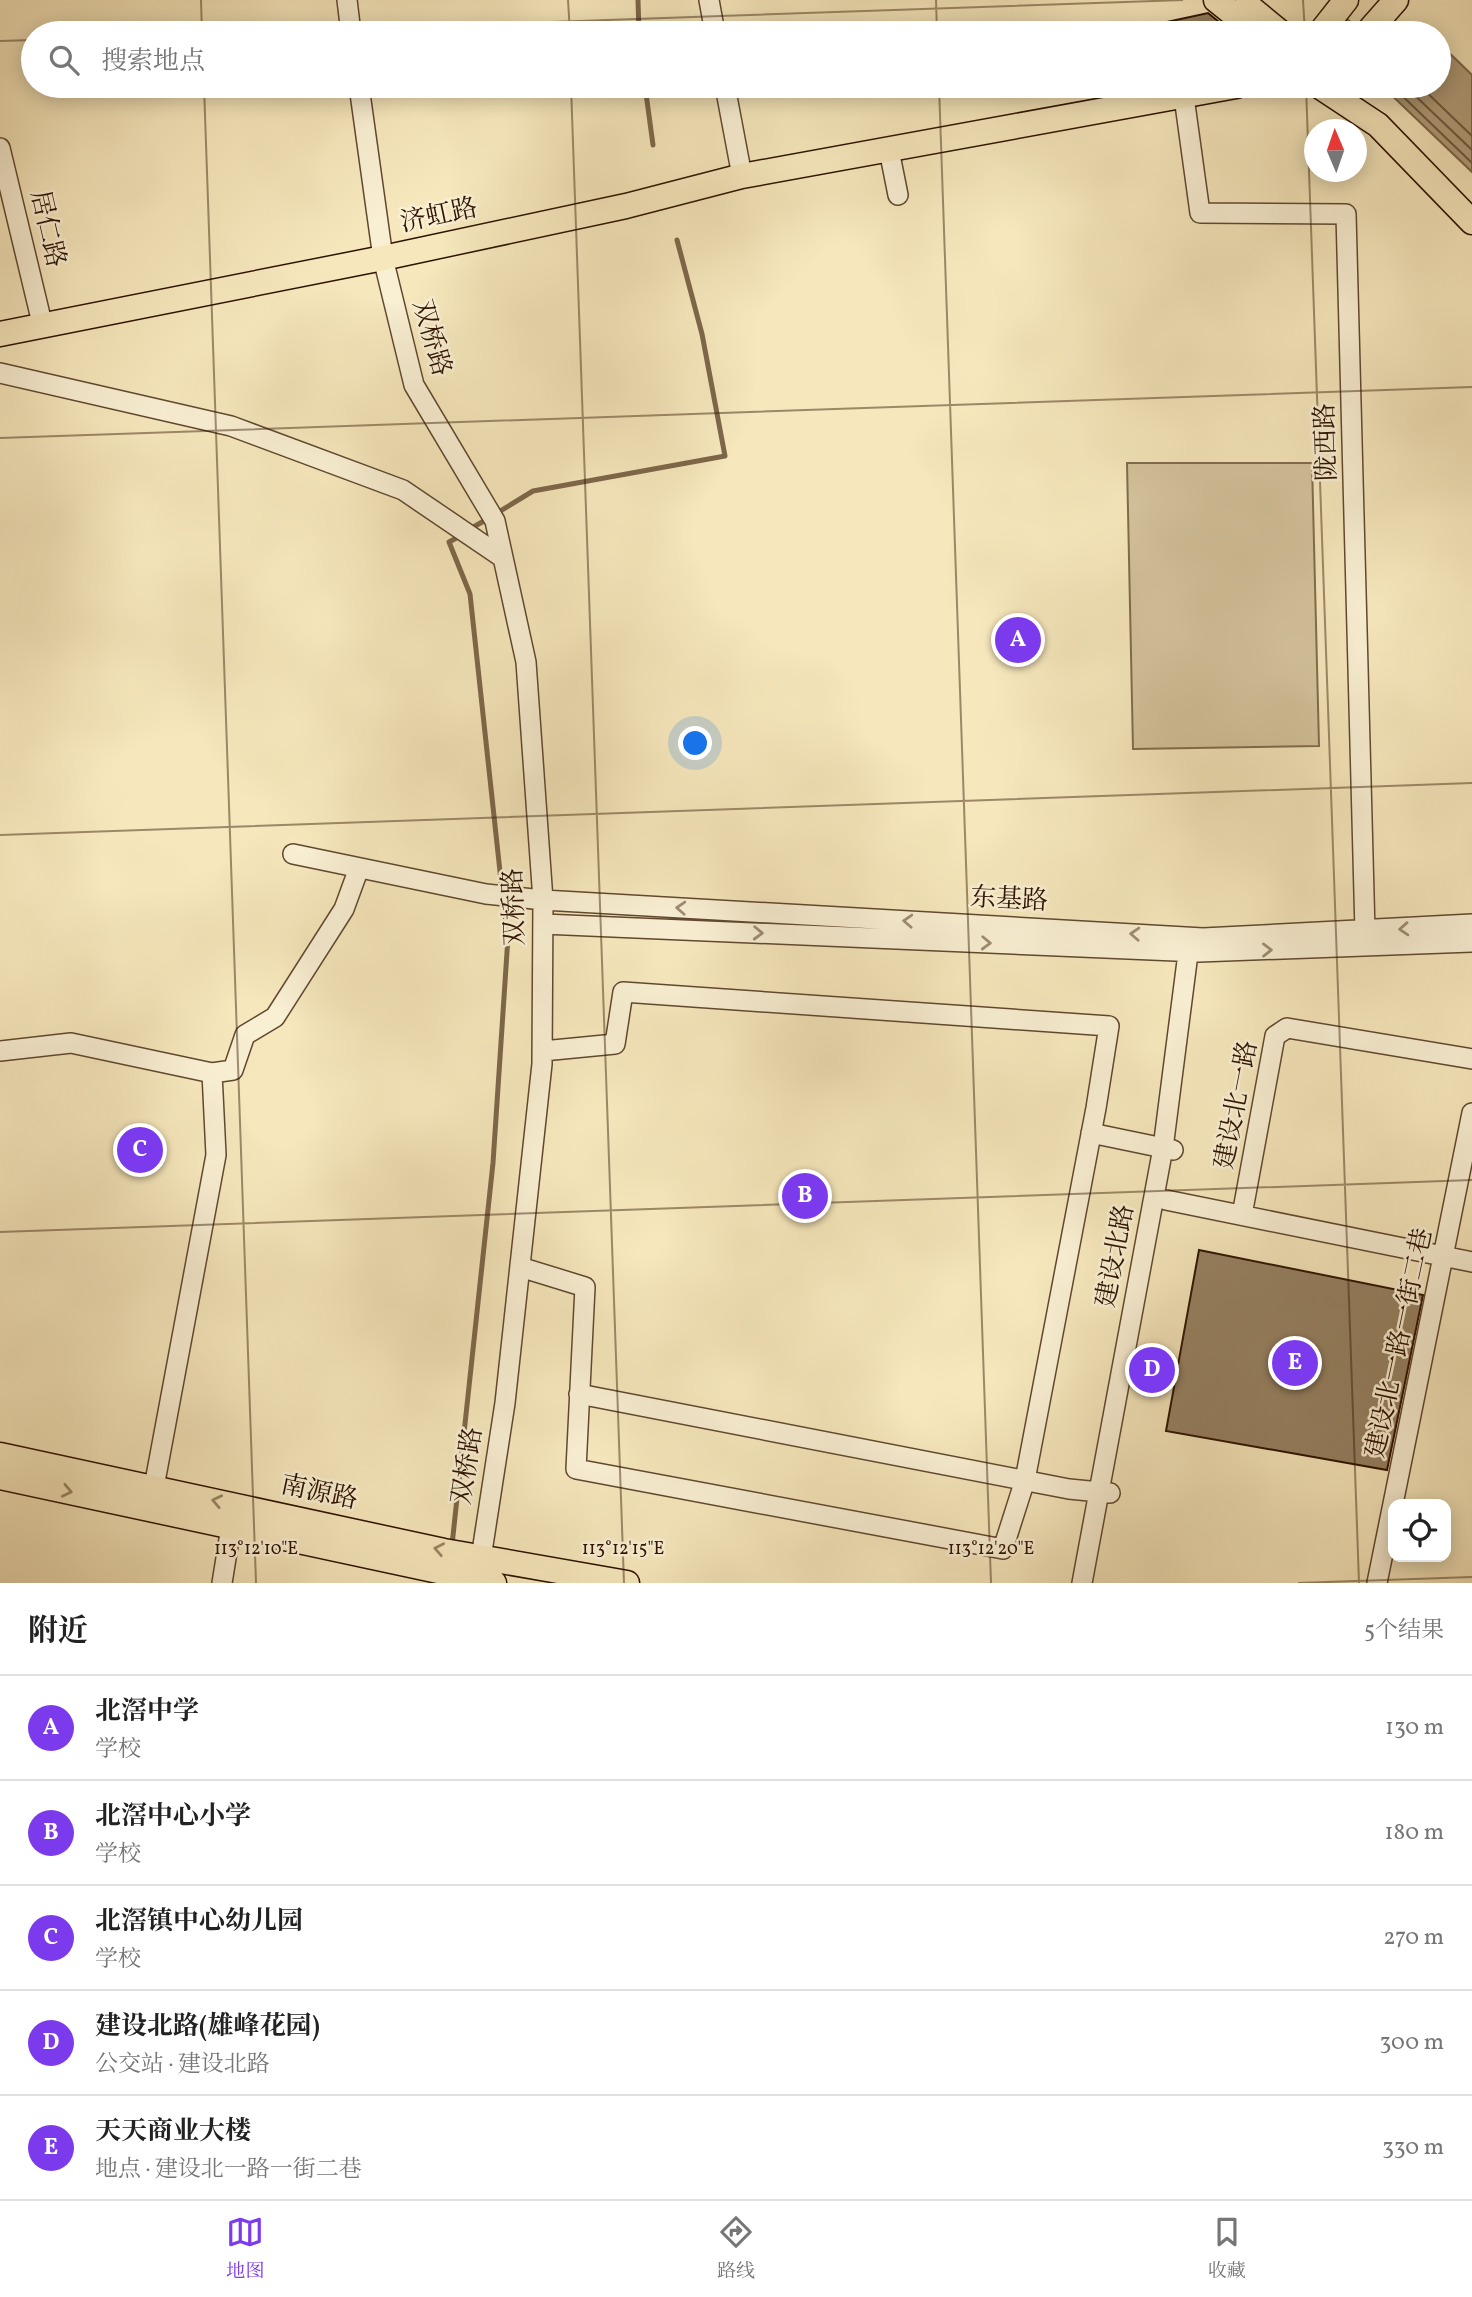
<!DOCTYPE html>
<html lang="zh">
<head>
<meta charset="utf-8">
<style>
	:root { --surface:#fff; --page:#f2f2f2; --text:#222; --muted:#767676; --line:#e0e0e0; --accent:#7c3aed }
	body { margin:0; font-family:Vollkorn,"Noto Serif SC",serif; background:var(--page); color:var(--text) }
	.controls { position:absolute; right:21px; bottom:21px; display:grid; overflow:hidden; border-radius:14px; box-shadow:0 4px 18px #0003 }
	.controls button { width:63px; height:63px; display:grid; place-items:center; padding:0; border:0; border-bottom:2px solid var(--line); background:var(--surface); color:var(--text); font:35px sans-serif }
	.compass { position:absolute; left:1304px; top:119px; width:63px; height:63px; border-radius:50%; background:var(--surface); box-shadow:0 4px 18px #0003; rotate:358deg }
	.you { position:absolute; left:696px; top:744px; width:24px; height:24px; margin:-18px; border:5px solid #fff; border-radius:50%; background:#1a73e8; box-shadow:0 0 0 10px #1a73e833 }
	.badge { display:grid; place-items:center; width:46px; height:46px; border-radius:50%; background:var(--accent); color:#fff; font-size:23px; font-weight:700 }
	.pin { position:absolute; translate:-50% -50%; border:4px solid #fff; box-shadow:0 2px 7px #0006 }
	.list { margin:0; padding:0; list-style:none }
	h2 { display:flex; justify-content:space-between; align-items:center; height:91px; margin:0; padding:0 28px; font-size:30px }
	h2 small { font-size:23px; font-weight:400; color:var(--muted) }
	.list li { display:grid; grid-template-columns:46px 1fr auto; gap:21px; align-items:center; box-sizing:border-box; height:105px; padding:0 28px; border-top:2px solid var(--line) }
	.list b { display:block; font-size:26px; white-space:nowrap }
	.list p { margin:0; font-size:23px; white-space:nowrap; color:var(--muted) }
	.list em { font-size:23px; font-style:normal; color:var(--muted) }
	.icon { flex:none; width:38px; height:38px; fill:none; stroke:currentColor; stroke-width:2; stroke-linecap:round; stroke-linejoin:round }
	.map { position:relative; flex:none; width:1472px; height:1583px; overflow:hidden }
	.search { position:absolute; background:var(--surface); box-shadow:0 4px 18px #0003; left:21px; right:21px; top:21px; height:77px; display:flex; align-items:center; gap:18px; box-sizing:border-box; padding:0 24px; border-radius:38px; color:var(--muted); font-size:26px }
	.sheet { height:616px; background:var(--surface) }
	nav { display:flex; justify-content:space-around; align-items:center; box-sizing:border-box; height:98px; border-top:2px solid var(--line); background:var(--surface); font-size:19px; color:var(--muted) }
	nav a { display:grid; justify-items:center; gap:4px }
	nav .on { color:var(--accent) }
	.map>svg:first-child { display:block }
</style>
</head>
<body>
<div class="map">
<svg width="1472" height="1583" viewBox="0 0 1472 1583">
	<rect width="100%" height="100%" fill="#f6e7bc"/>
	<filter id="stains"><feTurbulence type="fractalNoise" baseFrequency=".00286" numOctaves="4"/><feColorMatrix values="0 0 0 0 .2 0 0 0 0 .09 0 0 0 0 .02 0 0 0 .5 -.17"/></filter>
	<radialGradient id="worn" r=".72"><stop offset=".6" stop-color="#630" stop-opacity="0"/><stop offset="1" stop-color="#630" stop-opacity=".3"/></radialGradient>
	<path fill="#d4c39c" stroke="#816b4e" stroke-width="2" d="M1127,463H1312L1319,746L1133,749Z"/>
	<path fill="#b29f7c" stroke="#7d674a" stroke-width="2" d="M1439,43L1472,75V172L1382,86H1439Z"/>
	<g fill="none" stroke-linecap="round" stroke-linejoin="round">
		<path stroke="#70593e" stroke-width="2" d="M1392,86L1472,163
			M1405,86L1472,150
			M1420,86L1472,136"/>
		<path stroke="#7d674a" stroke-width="5" d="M638,0L639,33
			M1341,16L1360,32
			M645,86L653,145
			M497,513L533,491L725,456L702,334L677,240
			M470,529L489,518
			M462,535L449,542L470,594L502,890
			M452,1545L493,1163L508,937L503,900"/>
	</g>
	<path fill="#968162" stroke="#2e1300" stroke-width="2" d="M1208,13L1229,30L1209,33H1148V26Z
		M1199,1250L1423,1295L1387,1470L1166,1431Z"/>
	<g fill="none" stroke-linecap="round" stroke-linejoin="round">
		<g stroke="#60482f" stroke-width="22">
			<path id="minor" d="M347,0L351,33
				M709,0L715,33
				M359,86L383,258L414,385L495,521L526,662L543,900L542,1064L505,1403L479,1571
				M725,86L742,176
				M1184,97L1200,213L1346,214L1365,932
				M0,148L42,323
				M889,150L898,195
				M0,373L231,426L403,490L503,558
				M293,854L486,894L543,900L1203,938L1472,924
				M543,924L1199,952L1472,942
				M0,1051L71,1043L212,1073
				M1091,1133L1173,1150
				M1166,1200L1472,1262
				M1242,1215L1275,1036L1287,1028L1472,1059
				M520,1267L585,1287L576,1469L1003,1549L1025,1480L1096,1108L1109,1026L623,992L615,1044L543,1051
				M579,1394L1069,1489L1110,1493
				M154,1487L216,1155L212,1073L233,1070L245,1035L275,1017L344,909L359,868
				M222,1583L231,1527
				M1082,1583L1163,1148L1190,938
				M1377,1583L1472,1113"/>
		</g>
		<g stroke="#2e1300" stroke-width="27">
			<path id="major" d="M1216,0L1257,33
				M1247,5L1281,33
				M1320,33L1346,0
				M1367,33L1396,0
				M1319,86L1378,125L1472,222
				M0,334L383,258L626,206L742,176L1236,86
				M0,1455L444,1551L627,1583
				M0,1477L494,1583"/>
		</g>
		<use href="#minor" stroke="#f9efd3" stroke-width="19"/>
		<use href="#major" stroke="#f6e7bc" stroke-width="24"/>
	</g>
	<defs><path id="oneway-chevron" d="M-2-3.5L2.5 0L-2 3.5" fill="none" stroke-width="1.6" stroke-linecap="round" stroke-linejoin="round" transform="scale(1.75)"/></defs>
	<g stroke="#9e8c74">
		<use href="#oneway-chevron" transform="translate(681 908) rotate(-177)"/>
		<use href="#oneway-chevron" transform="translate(908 921) rotate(-177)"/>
		<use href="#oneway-chevron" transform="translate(1404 929) rotate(176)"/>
		<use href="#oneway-chevron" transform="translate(758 933) rotate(2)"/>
		<use href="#oneway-chevron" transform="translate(1135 934) rotate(-177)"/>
		<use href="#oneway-chevron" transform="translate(986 943) rotate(2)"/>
		<use href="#oneway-chevron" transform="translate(1267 950) rotate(-1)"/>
	</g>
	<g stroke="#9c8867">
		<use href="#oneway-chevron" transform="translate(67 1491) rotate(12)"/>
		<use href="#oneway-chevron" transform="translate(217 1501) rotate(-168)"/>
		<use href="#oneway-chevron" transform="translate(439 1549) rotate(-169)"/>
	</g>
	<path fill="none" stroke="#2e1300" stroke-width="2" stroke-opacity="0.45" d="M201,0L202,33M568,0L570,33M936,0L937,33M1303,0L1305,33M231,33L1183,0M0,41L33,40M204,86L256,1583M571,86L624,1583M939,86L991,1583M1306,86L1359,1583M0,438L1472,387M0,835L1472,783M0,1232L1472,1180M1298,1583L1472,1577"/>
	<g text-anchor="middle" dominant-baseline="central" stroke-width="5" stroke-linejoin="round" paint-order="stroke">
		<g font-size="26" fill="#2e1300" stroke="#f9efd3">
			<text transform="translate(439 216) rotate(-12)">济虹路</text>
			<text transform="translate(47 229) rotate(77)">居仁路</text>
			<text transform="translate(431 338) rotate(74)">双桥路</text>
			<text transform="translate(1327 442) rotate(-92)">陇西路</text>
			<text transform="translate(1009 900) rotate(3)">东基路</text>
			<text transform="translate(515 907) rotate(-92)">双桥路</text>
			<text transform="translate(1237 1105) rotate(-79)">建设北一路</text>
			<text transform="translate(1116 1256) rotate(-79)">建设北路</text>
			<text transform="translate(1400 1343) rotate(-78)">建设北一路一街二巷</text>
			<text transform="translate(468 1466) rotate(-81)">双桥路</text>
			<text transform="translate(319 1493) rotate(12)">南源路</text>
		</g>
	</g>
	<g font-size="18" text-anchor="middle" fill="#2e1300" stroke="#f9efd3" stroke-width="5" stroke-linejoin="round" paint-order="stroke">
		<text x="256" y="1554">113°12'10"E</text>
		<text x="623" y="1554">113°12'15"E</text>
		<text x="991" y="1554">113°12'20"E</text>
	</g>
	<rect width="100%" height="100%" filter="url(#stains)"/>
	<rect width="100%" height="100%" fill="url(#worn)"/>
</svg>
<div class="controls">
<button><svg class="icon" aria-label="locate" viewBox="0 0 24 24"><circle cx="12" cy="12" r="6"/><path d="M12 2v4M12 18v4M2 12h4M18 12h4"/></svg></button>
</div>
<svg class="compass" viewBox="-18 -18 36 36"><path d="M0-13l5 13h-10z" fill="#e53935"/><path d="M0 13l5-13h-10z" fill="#767676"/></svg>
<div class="you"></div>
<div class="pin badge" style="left:1018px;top:640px">A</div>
<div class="pin badge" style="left:805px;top:1196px">B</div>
<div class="pin badge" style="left:140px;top:1150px">C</div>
<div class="pin badge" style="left:1152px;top:1370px">D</div>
<div class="pin badge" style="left:1295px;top:1363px">E</div>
<div class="search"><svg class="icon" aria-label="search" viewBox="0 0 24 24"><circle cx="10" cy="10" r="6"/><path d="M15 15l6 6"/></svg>搜索地点</div>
</div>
<section class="sheet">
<h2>附近<small>5个结果</small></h2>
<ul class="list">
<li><span class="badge">A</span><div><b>北滘中学</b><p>学校</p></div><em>130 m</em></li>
<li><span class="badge">B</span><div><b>北滘中心小学</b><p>学校</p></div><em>180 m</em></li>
<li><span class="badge">C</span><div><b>北滘镇中心幼儿园</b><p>学校</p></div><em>270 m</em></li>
<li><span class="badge">D</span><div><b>建设北路(雄峰花园)</b><p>公交站 · 建设北路</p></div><em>300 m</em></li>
<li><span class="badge">E</span><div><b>天天商业大楼</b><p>地点 · 建设北一路一街二巷</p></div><em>330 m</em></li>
</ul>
</section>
<nav>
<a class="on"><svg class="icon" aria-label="map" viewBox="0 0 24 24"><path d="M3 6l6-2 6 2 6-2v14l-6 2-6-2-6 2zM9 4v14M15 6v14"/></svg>地图</a>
<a><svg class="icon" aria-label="directions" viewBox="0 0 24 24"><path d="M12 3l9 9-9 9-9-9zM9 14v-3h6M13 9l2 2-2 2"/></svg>路线</a>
<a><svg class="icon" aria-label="saved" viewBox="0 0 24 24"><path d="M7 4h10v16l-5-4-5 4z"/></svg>收藏</a>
</nav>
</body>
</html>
